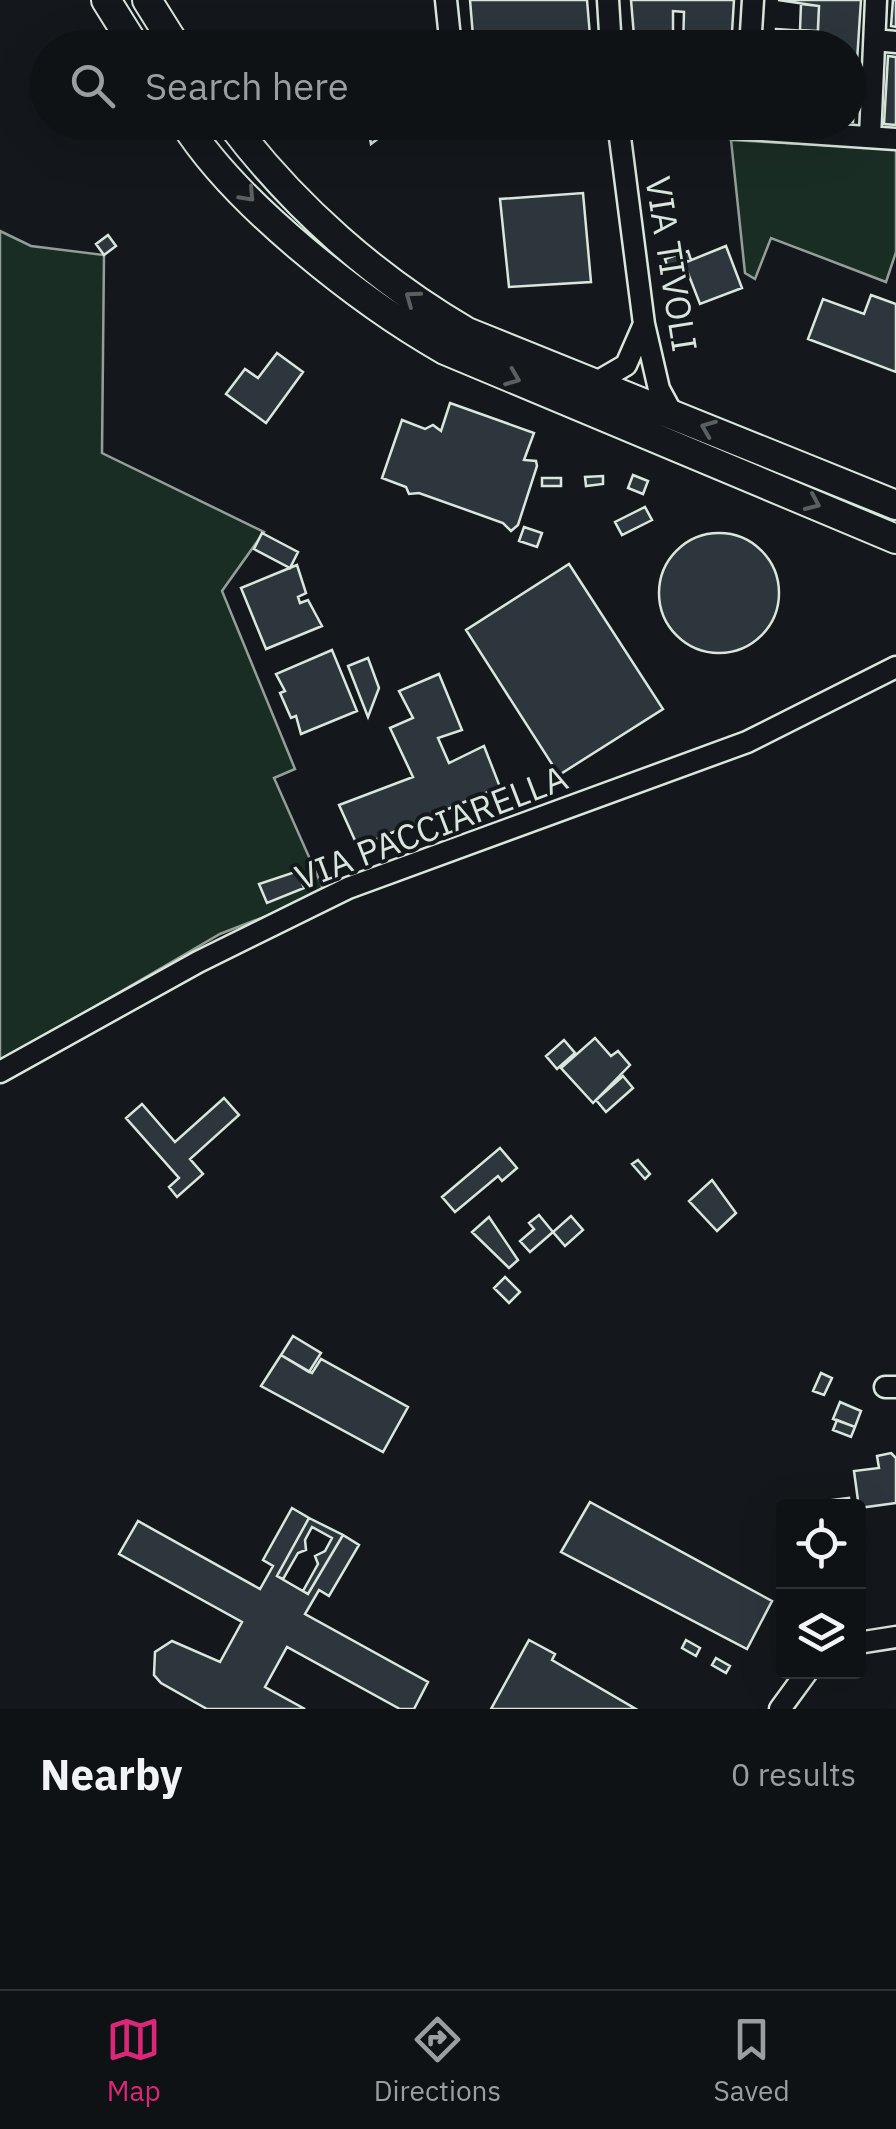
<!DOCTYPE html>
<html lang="en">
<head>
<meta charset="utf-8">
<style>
	:root { --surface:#0f1215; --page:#1d2022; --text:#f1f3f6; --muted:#9b9ea0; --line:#2f3234; --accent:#db2777 }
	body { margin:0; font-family:"IBM Plex Sans",sans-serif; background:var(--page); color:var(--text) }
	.controls { position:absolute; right:30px; bottom:30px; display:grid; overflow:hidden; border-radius:10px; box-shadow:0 10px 40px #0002 }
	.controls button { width:90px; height:90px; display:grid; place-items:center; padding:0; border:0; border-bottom:2px solid var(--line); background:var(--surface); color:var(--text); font:50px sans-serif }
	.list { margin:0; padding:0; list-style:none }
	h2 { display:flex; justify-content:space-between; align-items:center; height:130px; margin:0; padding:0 40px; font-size:42px }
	h2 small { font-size:32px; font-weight:400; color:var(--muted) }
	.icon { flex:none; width:55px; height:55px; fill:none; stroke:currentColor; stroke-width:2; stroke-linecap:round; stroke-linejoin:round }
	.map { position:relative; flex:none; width:896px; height:1709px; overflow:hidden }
	.search { position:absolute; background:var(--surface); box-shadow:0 10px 40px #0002; left:30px; right:30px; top:30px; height:110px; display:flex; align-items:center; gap:25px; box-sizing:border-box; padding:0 35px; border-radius:55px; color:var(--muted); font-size:38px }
	.sheet { height:280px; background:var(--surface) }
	nav { display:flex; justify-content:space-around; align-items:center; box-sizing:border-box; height:140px; border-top:2px solid var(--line); background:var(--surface); font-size:28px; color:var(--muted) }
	nav a { display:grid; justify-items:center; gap:5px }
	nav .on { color:var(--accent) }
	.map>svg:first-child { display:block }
</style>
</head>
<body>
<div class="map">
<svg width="896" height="1709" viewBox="0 0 896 1709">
	<rect width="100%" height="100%" fill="#14181c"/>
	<path fill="#1a2d24" stroke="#939e99" stroke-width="2.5" d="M731,140L896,149V252L886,282L771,238L755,279L745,273Z
		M0,231L31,246L104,255L102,453L264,532L222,591L295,769L274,778L325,893L220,934L0,1062Z"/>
	<path fill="#2c363c" stroke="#d8e6dc" stroke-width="2.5" d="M470,0H587L591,48H474Z
		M631,0H734L731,48H683L684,12L673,11V48H635Z
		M778,0H861L853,122L848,121V48H817L819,6Z
		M893,0H896V27L891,26Z
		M801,4L819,6L818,31L800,30Z
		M776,29L805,31L804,41L792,48H774Z
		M888,56L896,57V125L884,124Z
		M328,122H348L350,134L336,130Z
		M348,122H367L368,135L350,137Z
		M367,122H400L371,144Z
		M583,193L591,282L509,287L500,199Z
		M108,235L116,246L104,255L96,244Z
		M726,246L742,288L700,304L684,263Z
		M688,251L691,260L668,269L665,259Z
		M871,295L896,304V372L808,339L823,299L864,314Z
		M277,353L303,372L266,423L226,394L245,369L258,378Z
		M450,403L534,433L524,460L536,461L537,466L518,525L511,531L503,523L419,493L409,494L406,487L382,478L402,420L425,429L433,425L441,431Z
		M633,475L648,481L643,494L628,488Z
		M603,476V484L586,486L585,477Z
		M542,478H561V486H542Z
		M645,507L652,520L622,535L615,522Z
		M524,527L542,533L537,547L519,541Z
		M262,533L298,552L290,568L254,549Z
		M659 593a60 60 0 1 1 120 0a60 60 0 1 1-120 0Z
		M569,564L663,709L559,775L466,630Z
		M297,565L306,593L298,597L300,603L308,600L322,626L266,649L241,588Z
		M332,650L357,711L301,734L296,716L291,718L280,693L285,691L276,674Z
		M368,658L379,688L368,717L348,666Z
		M439,674L462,730L438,738L449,763L484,746L500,787L358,847L339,805L413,777L390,728L413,718L399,691Z
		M298,871L304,888L267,903L259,884Z
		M595,1038L611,1056L618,1051L630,1065L593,1103L561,1068Z
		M564,1040L575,1053L557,1069L546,1056Z
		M623,1076L633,1088L606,1112L596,1100Z
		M224,1098L239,1115L190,1159L203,1174L177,1197L169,1187L179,1178L126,1118L142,1104L175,1142Z
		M500,1148L517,1168L502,1181L498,1176L455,1212L442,1197Z
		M638,1160L650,1174L645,1179L632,1164Z
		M712,1180L736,1213L717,1231L689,1201Z
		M539,1215L553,1232L530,1252L520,1241L534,1229L529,1223Z
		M571,1216L583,1230L565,1246L553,1232Z
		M489,1217L518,1260L509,1268L472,1232Z
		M505,1277L520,1292L509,1303L494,1288Z
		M293,1336L321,1353L309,1372L281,1355Z
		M281,1355L312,1373L321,1359L408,1407L383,1452L261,1386Z
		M821,1373L832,1378L824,1395L813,1391Z
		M840,1402L861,1411L855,1427L833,1419Z
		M837,1420L855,1427L851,1437L833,1430Z
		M891,1453L896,1458V1503L859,1508L854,1471L879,1468L877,1456Z
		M849,1498L850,1506H833L832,1500Z
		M590,1502L772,1601L747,1649L561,1552Z
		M292,1508L309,1518L277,1576L308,1594L343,1535L359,1545L329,1596L319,1590L305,1614L428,1682L414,1709H400L287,1647L265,1687L305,1709H207L161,1683L154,1675L155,1652L172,1641L220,1662L242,1622L119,1554L138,1521L260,1589L273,1566L263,1560Z
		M309,1518L343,1535L308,1594L303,1591L318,1564L315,1556L325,1551L332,1538L312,1527L305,1540L306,1550L298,1553L283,1579L277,1576Z
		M529,1640L555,1654L552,1660L636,1709H491Z
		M686,1640L700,1648L696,1656L682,1648Z
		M716,1658L730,1666L726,1673L712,1665Z"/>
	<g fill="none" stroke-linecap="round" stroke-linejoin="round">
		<g stroke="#d8e6dc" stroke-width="25">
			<path id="minor" d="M446,0L451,48
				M608,0L611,48
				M875,40L896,42
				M750,48L753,0
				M618,122L644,324L659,389L672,413
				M646,122L896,139
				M870,137L876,0
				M595,383L626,365L644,324
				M0,1072L198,962L348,888L747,742L896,667
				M885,1387H896
				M858,1643L896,1637
				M780,1709L807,1672"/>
		</g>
		<g stroke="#d8e6dc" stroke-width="32">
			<path id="secondary" d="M106,0L136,48
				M147,0L177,48
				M184,122C235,204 362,303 445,350L896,539
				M230,122C294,207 376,279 467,332L896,505"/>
		</g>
		<use href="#minor" stroke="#14181c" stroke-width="20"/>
		<use href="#secondary" stroke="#14181c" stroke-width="28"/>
	</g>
	<defs><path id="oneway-chevron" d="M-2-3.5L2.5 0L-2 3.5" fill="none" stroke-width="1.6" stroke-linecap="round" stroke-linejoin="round" transform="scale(2.5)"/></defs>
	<g stroke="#59605f">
		<use href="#oneway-chevron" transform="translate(248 195) rotate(47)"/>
		<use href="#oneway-chevron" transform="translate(412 298) rotate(-144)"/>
		<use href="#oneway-chevron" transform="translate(513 378) rotate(22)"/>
		<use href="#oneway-chevron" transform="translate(708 428) rotate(-158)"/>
		<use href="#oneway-chevron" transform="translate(813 503) rotate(24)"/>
	</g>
	<g text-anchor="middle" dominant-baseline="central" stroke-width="8" stroke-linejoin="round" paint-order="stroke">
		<g font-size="35" fill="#d8e6dc" stroke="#14181c">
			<text transform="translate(672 264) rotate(81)">VIA TIVOLI</text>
			<text transform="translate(431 827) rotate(-21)">VIA PACCIARELLA</text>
		</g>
	</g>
</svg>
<div class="controls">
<button><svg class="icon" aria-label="locate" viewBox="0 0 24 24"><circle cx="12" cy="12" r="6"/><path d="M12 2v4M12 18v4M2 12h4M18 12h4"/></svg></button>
<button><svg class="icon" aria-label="layers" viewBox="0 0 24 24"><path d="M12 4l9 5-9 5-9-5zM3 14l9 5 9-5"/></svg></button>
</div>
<div class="search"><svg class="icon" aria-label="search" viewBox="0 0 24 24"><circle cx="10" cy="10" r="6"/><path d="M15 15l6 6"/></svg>Search here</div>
</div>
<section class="sheet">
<h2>Nearby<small>0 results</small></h2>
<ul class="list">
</ul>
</section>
<nav>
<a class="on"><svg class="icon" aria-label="map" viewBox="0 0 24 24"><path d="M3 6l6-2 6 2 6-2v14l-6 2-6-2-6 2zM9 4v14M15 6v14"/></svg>Map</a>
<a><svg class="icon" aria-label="directions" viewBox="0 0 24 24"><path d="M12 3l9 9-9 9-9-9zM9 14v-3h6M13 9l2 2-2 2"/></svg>Directions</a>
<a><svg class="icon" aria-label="saved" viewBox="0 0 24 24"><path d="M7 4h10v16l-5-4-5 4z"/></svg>Saved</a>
</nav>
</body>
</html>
